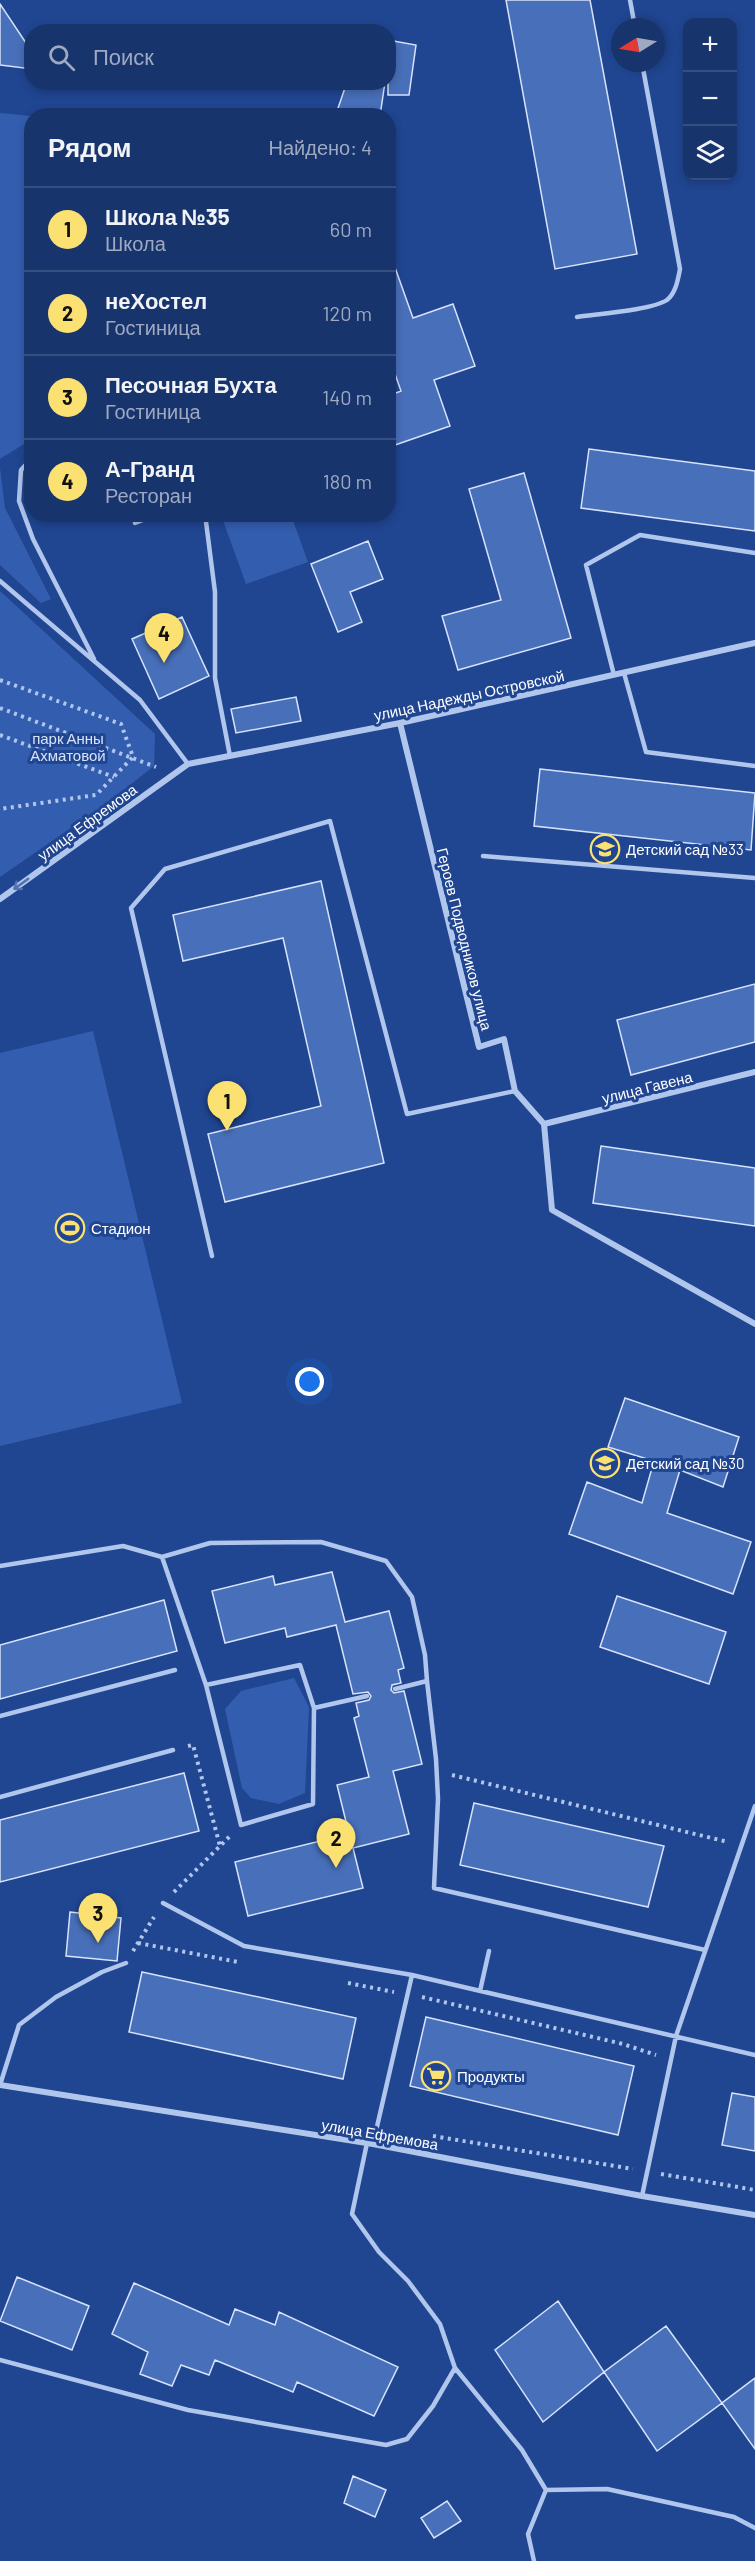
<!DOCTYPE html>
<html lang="ru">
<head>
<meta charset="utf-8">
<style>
	:root { --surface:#18346d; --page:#213c72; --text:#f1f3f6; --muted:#9faac2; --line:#364f80; --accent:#fbe171 }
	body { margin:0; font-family:Barlow,sans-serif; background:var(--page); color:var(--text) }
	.controls { position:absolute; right:18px; top:18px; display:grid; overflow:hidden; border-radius:12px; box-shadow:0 3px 9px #0003 }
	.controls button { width:54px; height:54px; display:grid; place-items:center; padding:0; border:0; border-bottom:2px solid var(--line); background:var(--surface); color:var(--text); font:30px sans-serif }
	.compass { position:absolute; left:611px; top:18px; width:54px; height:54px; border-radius:50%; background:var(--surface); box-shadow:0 3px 9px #0003; rotate:259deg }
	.you { position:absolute; left:310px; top:1382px; width:21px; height:21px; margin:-15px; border:4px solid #fff; border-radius:50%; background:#1a73e8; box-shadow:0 0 0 9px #1a73e833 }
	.badge { display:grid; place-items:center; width:39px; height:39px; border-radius:50%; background:var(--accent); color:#111; font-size:20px; font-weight:700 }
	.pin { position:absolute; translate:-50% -50px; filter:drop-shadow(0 2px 3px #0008) }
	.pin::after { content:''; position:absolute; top:32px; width:21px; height:18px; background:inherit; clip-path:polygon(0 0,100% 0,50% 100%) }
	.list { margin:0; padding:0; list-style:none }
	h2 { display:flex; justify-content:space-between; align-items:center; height:78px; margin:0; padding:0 24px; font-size:26px }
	h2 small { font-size:20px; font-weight:400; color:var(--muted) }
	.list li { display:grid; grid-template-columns:39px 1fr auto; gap:18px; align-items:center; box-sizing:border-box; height:84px; padding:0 24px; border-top:2px solid var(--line) }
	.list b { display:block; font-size:22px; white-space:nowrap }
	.list p { margin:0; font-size:20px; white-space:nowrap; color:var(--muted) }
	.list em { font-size:20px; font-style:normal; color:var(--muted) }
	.icon { flex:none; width:33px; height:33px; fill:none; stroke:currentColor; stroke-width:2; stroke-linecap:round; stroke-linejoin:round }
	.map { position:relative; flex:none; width:755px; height:2561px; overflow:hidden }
	.search { position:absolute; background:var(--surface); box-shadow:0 3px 9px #0003; left:24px; top:24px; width:372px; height:66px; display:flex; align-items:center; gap:15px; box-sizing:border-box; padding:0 21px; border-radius:24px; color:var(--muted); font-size:22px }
	.panel { position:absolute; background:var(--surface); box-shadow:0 3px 9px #0003; left:24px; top:108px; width:372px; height:414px; border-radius:24px }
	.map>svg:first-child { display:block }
</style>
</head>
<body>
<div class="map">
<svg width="755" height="2561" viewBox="0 0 755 2561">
	<rect width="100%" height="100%" fill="#204591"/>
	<path fill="#335eaf" d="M0,113L31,116L32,439L0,459Z
		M0,468L5,508L51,599L41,603L0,565Z
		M221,515H291L308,562L246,584Z
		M0,591L155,734L154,766L107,803L0,877Z
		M93,1031L182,1403L0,1446V1053Z
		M294,1678L309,1707L305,1793L279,1804L251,1798L242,1788L225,1709L241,1691Z"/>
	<path fill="#486fb9" stroke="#d6e3fa" stroke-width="1.5" d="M506,0H590L637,254L555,269Z
		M0,4L32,52V69L0,65Z
		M388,40L416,45L409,95H388Z
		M347,82H385L380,116L337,111Z
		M388,259H392L413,318L453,304L475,366L434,380L450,426L395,445L388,428V396L401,391L388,354Z
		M589,449L755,471V531L581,508Z
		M524,473L571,638L458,670L442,616L501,600L469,489Z
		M368,541L383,579L350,592L362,622L338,632L311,564Z
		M182,617L209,676L159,699L132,639Z
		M296,697L301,721L236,733L231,709Z
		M540,769L755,793L751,850L534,826Z
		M321,881L384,1163L225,1202L208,1134L321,1106L283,938L183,961L173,915Z
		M755,984V1042L631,1075L617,1020Z
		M601,1146L755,1168V1226L593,1203Z
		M625,1398L739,1437L723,1487L680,1470L667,1513L751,1542L733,1594L569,1534L587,1482L642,1503L654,1461L608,1447Z
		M332,1572L345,1622L389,1611L404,1668L398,1670L401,1683L392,1685L391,1690L394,1693L404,1691L422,1764L393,1771L409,1834L353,1848L363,1888L248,1916L235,1862L349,1834L337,1785L369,1777L354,1718L359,1716L356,1703L369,1700L371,1696L368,1692L353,1694L336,1625L287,1637L285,1628L225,1643L212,1591L273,1576L275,1585Z
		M617,1596L726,1632L709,1684L600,1647Z
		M164,1600L177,1651L0,1699V1645Z
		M184,1773L199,1831L0,1882V1820Z
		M474,1803L664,1846L648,1907L460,1865Z
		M70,1912L121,1918L117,1961L66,1956Z
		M142,1972L356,2018L343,2079L129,2032Z
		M426,2017L634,2066L618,2135L410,2086Z
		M732,2093L755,2097V2151L722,2145Z
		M17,2277L89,2306L72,2350L0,2321Z
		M134,2283L229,2325L235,2309L275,2325L279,2312L398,2367L374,2416L297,2382L293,2392L215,2360L209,2375L181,2365L172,2386L140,2374L148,2352L112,2334Z
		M558,2301L604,2372L543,2422L495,2350Z
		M666,2326L722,2403L657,2451L604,2372Z
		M755,2378V2449L722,2403Z
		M353,2476L386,2490L375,2517L344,2503Z
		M447,2501L461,2521L434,2538L421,2518Z"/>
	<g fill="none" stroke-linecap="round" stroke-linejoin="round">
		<path stroke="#b1c6ed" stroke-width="4" stroke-dasharray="3 4.5" stroke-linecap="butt" d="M0,680L121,724L133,757L96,795L0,809
			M0,708L156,767
			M0,735L114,777
			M188,1746L193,1745L220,1846
			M452,1775L728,1842
			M174,1892L230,1836
			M138,1943L238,1962
			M133,1951L154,1917
			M348,1983L394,1992
			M422,1997L623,2044L656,2055
			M433,2136L633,2169
			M661,2174L755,2190"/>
		<path stroke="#b1c6ed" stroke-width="4.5" d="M630,0L635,27
			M577,317C597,314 652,310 667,300C676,293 678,279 680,269L642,63
			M32,458L21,470L19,501L33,539L94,659
			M205,514L215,592V678L230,756
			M135,523L158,514
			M0,581L140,700L188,764
			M624,673L646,752L755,766
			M614,675L586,565L640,535L755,553
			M483,856L755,878
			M212,1256L131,908L165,869L330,821L407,1114L515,1091
			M162,1557L206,1685
			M0,1566L123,1546L162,1557L210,1543L321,1542L386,1561L412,1597L425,1655L427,1681L395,1689
			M300,1665L314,1708L313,1804L241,1825L206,1685Z
			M427,1681L436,1759L438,1799L434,1888L705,1950
			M314,1708L367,1696
			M0,1716L175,1670
			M0,1797L173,1750
			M163,1903L244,1946L412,1975L755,2055
			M480,1991L489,1951
			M0,2085L19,2025L56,1997L102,1972L126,1963
			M367,2143L352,2214L379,2252L408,2281L440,2324L455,2368L522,2450L546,2490L528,2534L534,2561
			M373,2144L412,1975
			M642,2196L676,2036L755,1806
			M0,2360L188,2410L386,2445L407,2439L433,2406L455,2368
			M546,2490L607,2489L734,2517L755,2528"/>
		<path stroke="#b1c6ed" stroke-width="6" d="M400,723L479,1047L504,1039L515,1091L544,1124L552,1210L755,1324
			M0,899L188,764L400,723L755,643
			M544,1124L755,1072
			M0,2085L373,2144L642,2196L755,2215"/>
	</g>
	<defs><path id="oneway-shaft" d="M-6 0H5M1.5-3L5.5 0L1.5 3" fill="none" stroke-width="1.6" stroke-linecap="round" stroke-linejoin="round" transform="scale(1.5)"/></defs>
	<use stroke="#5372b1" href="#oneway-shaft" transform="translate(21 884) rotate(144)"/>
	<defs>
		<g id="school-ring" transform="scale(1.5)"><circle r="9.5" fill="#204591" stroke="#fbe171" stroke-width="1.5"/><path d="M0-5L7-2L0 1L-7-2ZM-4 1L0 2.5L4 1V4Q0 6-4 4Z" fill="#fbe171"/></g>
		<g id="stadium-ring" transform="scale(1.5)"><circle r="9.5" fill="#204591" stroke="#fbe171" stroke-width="1.5"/><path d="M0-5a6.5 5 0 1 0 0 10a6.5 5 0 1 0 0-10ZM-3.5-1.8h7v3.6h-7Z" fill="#fbe171"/></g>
		<g id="supermarket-ring" transform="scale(1.5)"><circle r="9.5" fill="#204591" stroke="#fbe171" stroke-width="1.5"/><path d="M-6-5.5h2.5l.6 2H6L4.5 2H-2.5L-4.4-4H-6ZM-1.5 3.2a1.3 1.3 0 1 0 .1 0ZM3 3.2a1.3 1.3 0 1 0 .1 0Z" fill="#fbe171"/></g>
	</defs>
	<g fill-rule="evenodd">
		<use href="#school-ring" x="605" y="849"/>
		<use href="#stadium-ring" x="70" y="1228"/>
		<use href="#school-ring" x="605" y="1463"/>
		<use href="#supermarket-ring" x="436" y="2076"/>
	</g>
	<g text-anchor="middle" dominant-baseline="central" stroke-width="6" stroke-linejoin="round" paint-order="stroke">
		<g font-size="15" fill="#fff" stroke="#204591">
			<text transform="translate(469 695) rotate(-12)">улица Надежды Островской</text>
			<text transform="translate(87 822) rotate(-36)">улица Ефремова</text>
			<text transform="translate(465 939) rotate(76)">Героев Подводников улица</text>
			<text transform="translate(647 1087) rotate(-14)">улица Гавена</text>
			<text transform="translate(380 2134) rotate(10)">улица Ефремова</text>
		</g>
		<g font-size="15" fill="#d6e3fa" stroke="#204591">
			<text x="68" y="738">парк Анны<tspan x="68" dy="17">Ахматовой</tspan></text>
		</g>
		<g font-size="15" fill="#fff" stroke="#204591" text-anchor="start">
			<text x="626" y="849">Детский сад №33</text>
			<text x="91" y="1228">Стадион</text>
			<text x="626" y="1463">Детский сад №30</text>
			<text x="457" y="2076">Продукты</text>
		</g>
	</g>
</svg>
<div class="controls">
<button>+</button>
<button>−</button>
<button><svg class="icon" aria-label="layers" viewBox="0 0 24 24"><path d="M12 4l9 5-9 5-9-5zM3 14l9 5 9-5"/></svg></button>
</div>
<svg class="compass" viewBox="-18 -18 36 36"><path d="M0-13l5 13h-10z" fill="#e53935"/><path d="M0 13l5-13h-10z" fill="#9faac2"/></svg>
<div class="you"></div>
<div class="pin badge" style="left:227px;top:1131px">1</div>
<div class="pin badge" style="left:336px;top:1868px">2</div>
<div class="pin badge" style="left:98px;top:1943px">3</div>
<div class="pin badge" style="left:164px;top:663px">4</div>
<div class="search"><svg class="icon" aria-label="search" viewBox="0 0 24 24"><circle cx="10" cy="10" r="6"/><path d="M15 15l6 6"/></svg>Поиск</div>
<section class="panel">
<h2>Рядом<small>Найдено: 4</small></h2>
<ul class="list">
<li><span class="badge">1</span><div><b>Школа №35</b><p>Школа</p></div><em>60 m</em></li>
<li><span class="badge">2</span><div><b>неХостел</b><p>Гостиница</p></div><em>120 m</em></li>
<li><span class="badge">3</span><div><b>Песочная Бухта</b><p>Гостиница</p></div><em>140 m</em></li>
<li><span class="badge">4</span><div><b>А-Гранд</b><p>Ресторан</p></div><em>180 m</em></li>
</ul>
</section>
</div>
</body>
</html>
